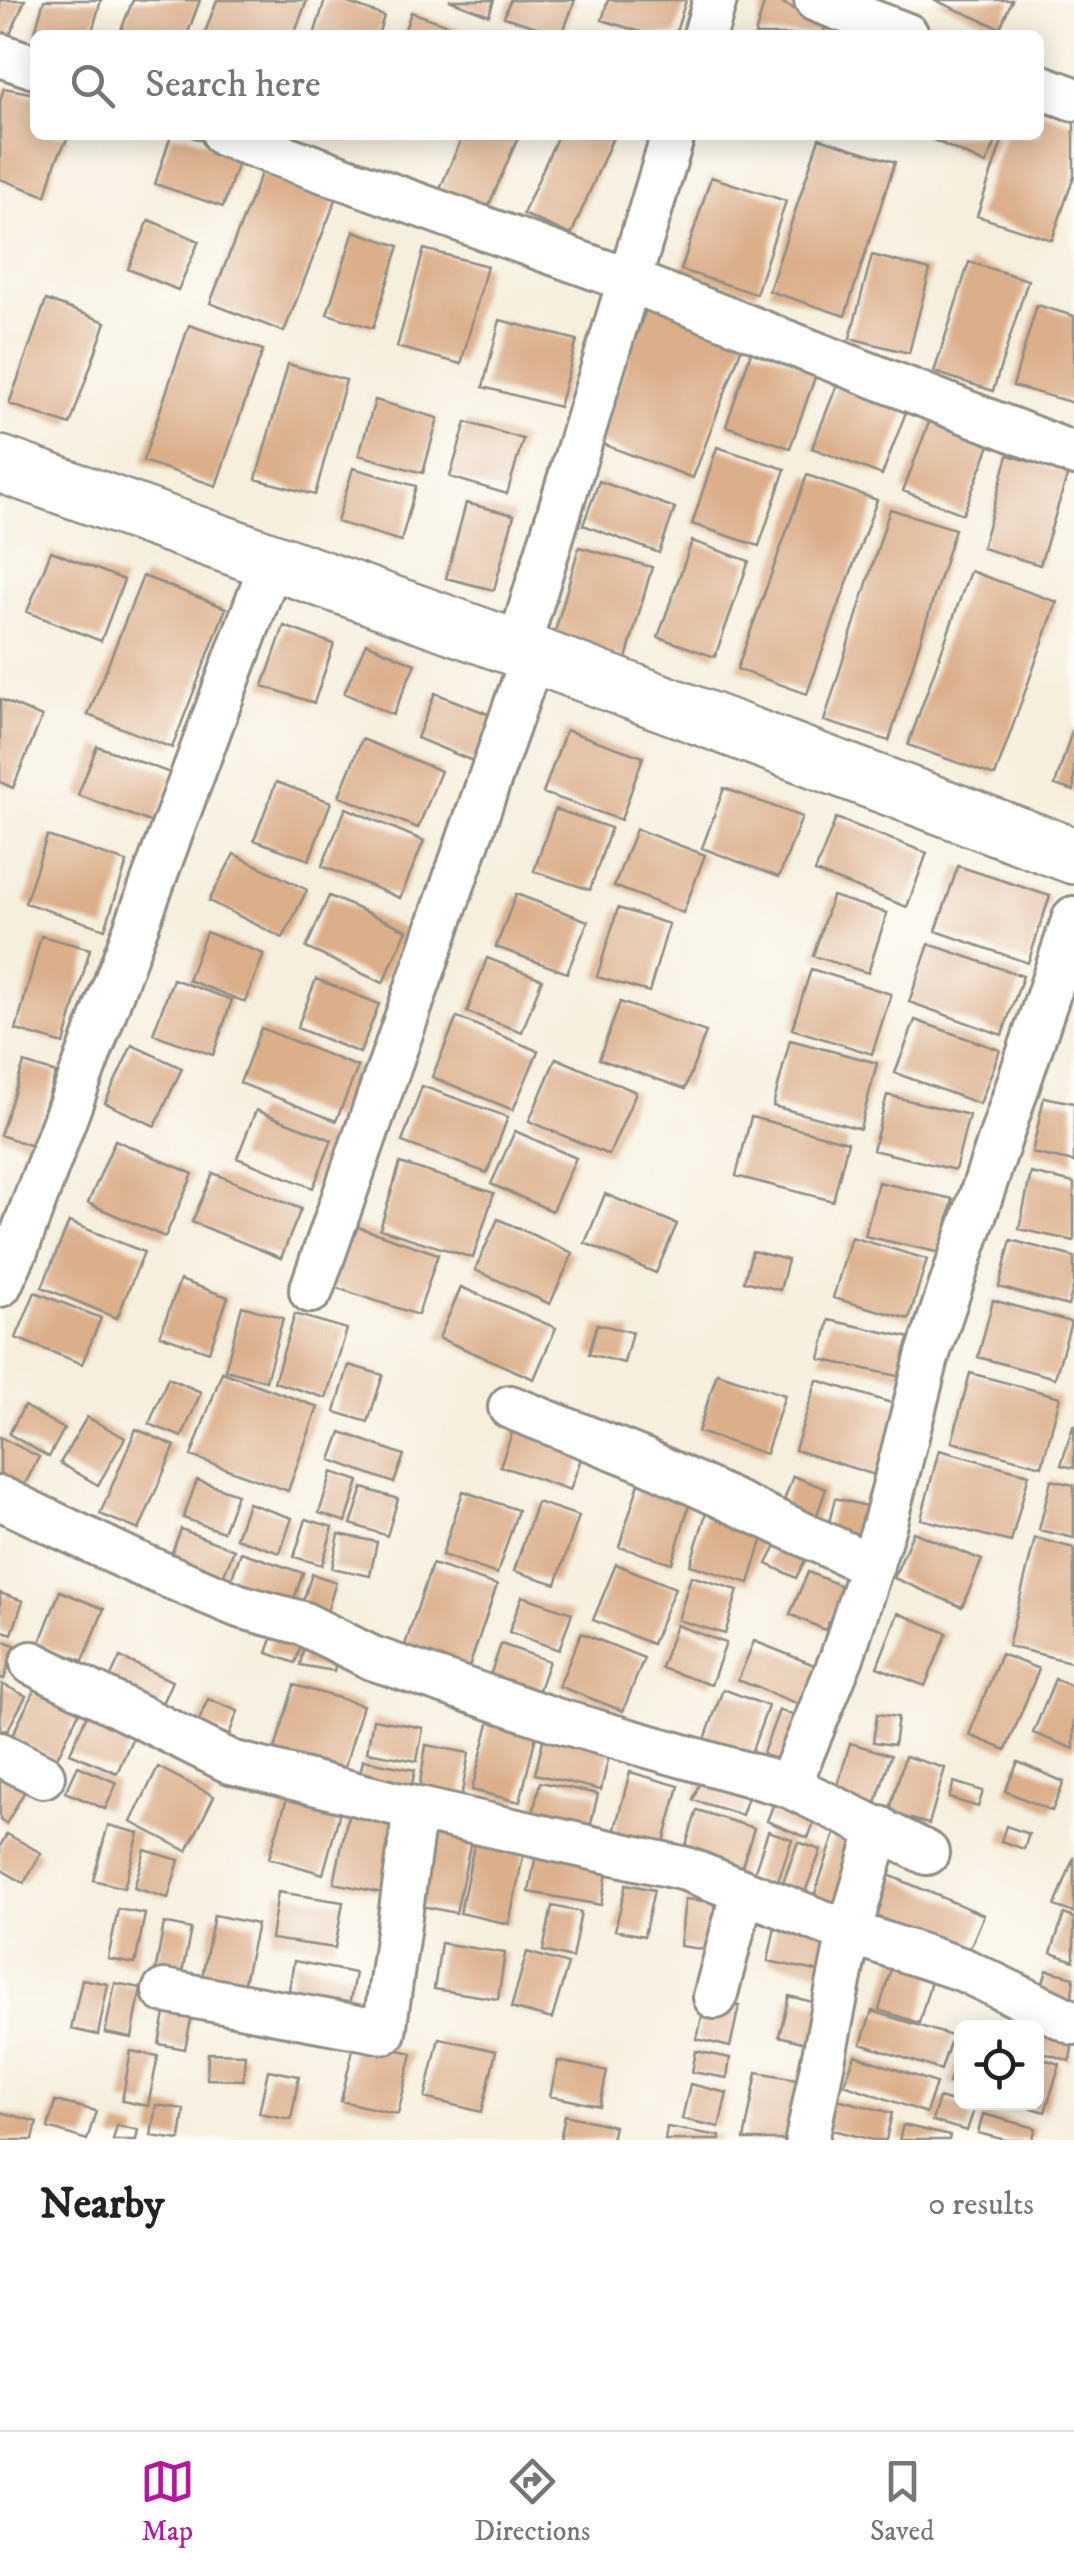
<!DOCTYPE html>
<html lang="en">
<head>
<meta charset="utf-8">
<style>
	:root { --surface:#fff; --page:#f2f2f2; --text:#222; --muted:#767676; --line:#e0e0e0; --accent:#b5179e }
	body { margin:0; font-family:"IM FELL DW Pica",serif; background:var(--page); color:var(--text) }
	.controls { position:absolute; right:30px; bottom:30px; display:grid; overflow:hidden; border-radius:15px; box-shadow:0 5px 25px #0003 }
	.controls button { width:90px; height:90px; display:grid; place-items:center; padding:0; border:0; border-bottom:2px solid var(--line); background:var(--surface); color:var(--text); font:50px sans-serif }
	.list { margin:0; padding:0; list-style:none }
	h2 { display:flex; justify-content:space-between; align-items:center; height:130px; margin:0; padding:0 40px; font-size:42px }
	h2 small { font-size:32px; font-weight:400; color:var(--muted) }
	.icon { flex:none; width:55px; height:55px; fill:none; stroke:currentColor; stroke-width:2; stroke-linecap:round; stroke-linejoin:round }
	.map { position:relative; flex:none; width:1074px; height:2140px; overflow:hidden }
	.search { position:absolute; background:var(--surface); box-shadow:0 5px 25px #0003; left:30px; right:30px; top:30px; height:110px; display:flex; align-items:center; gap:25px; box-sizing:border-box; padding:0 35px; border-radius:15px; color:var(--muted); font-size:38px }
	.sheet { height:290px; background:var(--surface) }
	nav { display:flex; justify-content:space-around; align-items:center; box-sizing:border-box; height:140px; border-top:2px solid var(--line); background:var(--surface); font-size:28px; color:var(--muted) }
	nav a { display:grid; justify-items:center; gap:5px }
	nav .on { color:var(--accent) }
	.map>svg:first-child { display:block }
</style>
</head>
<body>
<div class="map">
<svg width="1074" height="2140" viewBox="0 0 1074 2140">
	<rect width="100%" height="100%" fill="#fdfcf7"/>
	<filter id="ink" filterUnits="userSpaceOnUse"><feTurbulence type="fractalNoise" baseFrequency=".01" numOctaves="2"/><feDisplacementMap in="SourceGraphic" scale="20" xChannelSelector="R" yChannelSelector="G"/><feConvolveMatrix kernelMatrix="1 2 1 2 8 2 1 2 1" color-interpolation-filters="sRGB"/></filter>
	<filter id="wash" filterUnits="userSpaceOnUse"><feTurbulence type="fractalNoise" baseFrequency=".0048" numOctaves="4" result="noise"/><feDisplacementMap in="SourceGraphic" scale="40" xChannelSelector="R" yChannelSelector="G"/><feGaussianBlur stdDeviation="2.25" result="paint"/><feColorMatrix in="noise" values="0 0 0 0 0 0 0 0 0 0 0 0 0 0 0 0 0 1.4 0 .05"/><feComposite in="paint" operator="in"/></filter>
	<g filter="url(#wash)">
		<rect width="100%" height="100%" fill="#f6efdd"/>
		<g id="blocks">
			<path fill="#dbaf8a" d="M0,0H25L8,39L0,36Z
				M44,0H101L91,35H34Z
				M133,0H200L187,35H119Z
				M217,0H307L294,35H204Z
				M325,0H340L384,16L378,35H314Z
				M449,0H494L489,15Z
				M510,0H575L562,35L504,17Z
				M608,0H686L675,35H650L602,20Z
				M765,0H776L825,24L824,35H755Z
				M934,0H1012L1000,28Z
				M411,12L468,32L467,35H403Z
				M4,88L35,94V135H69L56,161L46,196L0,179V101Z
				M1039,111L1074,123V176L1052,240L977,216L1004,135H1039Z
				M171,135H186L241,154L223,207L155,184Z
				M463,135H519L486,212L439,191Z
				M558,135H614L571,235L523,214Z
				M923,135H999L986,164Z
				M819,138L895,162L845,316L769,291Z
				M265,163L339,192L284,332L210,303Z
				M711,177L786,201L756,294L681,270Z
				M149,220L199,241L178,290L128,269Z
				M354,231L399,246L373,328L327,314Z
				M424,249L487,266L461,364L397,347Z
				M872,255L930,270L909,353L850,338Z
				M969,262L1028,280L993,391L934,372Z
				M652,293L749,328L693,478L597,442Z
				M46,300L106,322L70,425L9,404Z
				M1037,305L1074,316V403L1013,386Z
				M500,320L577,340L559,407L483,387Z
				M189,325L263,350L216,486L143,461Z
				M753,347L818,369L790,448L726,426Z
				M288,364L346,380L315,495L256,479Z
				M837,385L906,412L882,475L812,448Z
				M375,400L438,418L423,473L359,455Z
				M931,417L992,440L963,514L903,491Z
				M466,422L523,439L507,494L450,477Z
				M717,447L785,469L759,546L692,524Z
				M1008,455L1068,473L1040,565L982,548Z
				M353,468L416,486L401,541L337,522Z
				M807,475L877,500L807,694L737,669Z
				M599,481L675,508L659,553L583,525Z
				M466,503L514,515L494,590L446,578Z
				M890,509L955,529L889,741L824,721Z
				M692,541L749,561L715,657L658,637Z
				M579,547L652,567L626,659L553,639Z
				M51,551L124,580L101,641L27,612Z
				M970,571L1057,602L995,776L908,745Z
				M143,576L226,608L172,748L88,715Z
				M284,626L334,644L314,703L263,686Z
				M366,643L415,664L393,715L344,693Z
				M435,693L493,716L475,762L417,738Z
				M0,699L42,717L13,788L0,782Z
				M1073,728H1074V791L1055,785Z
				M566,730L643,757L621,820L543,793Z
				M362,739L441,771L418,828L339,796Z
				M97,746L173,774L155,824L78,795Z
				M276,782L331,802L309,860L254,840Z
				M724,788L802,817L779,877L702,848Z
				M346,808L424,841L400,898L322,866Z
				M555,809L611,828L590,890L534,871Z
				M836,818L927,853L907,907L815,872Z
				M636,829L705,855L683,913L614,886Z
				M47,836L127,862L105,929L25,903Z
				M234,854L307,890L283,938L209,901Z
				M958,866L1050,896L1028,963L936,931Z
				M516,894L588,921L567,973L496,947Z
				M329,896L407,930L383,983L306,948Z
				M832,896L887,913L868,973L813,956Z
				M618,908L669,924L649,992L597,977Z
				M206,932L264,954L245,1002L188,980Z
				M41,936L90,949L64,1044L16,1030Z
				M929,944L1023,976L1002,1035L909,1002Z
				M487,958L542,979L522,1032L467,1012Z
				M811,969L891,994L872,1054L792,1029Z
				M173,979L232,1000L213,1055L153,1034Z
				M316,979L379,1004L360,1053L297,1028Z
				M620,1002L706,1032L685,1089L599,1059Z
				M457,1017L538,1051L513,1110L432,1077Z
				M915,1020L1000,1050L980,1104L895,1073Z
				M261,1028L358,1067L336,1121L240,1083Z
				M790,1040L877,1063L860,1129L773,1106Z
				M132,1045L182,1068L155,1126L105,1103Z
				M556,1058L636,1092L609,1155L529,1121Z
				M24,1063L56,1073L32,1146L0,1135Z
				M422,1086L508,1117L487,1173L402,1142Z
				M887,1095L969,1115L955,1170L873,1150Z
				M1044,1097L1074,1103V1162L1032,1153Z
				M256,1110L332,1140L313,1188L237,1158Z
				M751,1117L848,1142L833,1201L736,1176Z
				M515,1131L576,1158L552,1211L491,1184Z
				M115,1140L193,1174L165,1237L88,1203Z
				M400,1163L494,1193L473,1258L380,1229Z
				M213,1173L301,1209L281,1258L192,1222Z
				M1031,1173L1074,1183V1241L1019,1229Z
				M878,1182L953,1199L941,1253L865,1236Z
				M605,1194L677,1224L656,1273L585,1243Z
				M498,1219L573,1253L550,1304L475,1270Z
				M69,1222L144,1252L117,1318L42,1287Z
				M352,1225L438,1254L418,1315L331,1286Z
				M851,1237L927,1259L909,1319L833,1298Z
				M1011,1240L1074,1257V1285L1068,1306L999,1287Z
				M752,1251L788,1260L780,1290L744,1281Z
				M180,1280L228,1297L209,1352L160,1335Z
				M461,1287L556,1328L534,1379L439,1338Z
				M35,1292L101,1318L82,1364L16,1338Z
				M993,1300L1071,1322L1055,1378L978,1357Z
				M242,1306L283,1318L266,1381L225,1370Z
				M295,1314L347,1329L326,1398L274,1382Z
				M829,1320L911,1338L902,1377L820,1359Z
				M597,1324L632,1332L624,1363L589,1354Z
				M349,1365L383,1375L368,1422L335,1412Z
				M222,1372L318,1407L288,1491L191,1456Z
				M717,1373L785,1395L766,1454L698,1432Z
				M970,1373L1060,1397L1042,1466L952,1442Z
				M168,1378L201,1392L182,1437L149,1424Z
				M817,1380L914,1410L891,1480L795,1450Z
				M24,1406L64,1429L49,1457L9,1434Z
				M519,1414L588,1439L570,1490L500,1466Z
				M87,1417L125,1438L98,1485L60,1463Z
				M1073,1426H1074V1468L1061,1465Z
				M136,1429L175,1446L139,1530L100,1514Z
				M341,1432L404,1455L394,1483L331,1460Z
				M0,1437L39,1457L18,1497L0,1488Z
				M939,1450L1029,1474L1011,1542L921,1519Z
				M332,1472L359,1481L346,1522L319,1513Z
				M793,1476L826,1489L812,1529L778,1517Z
				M197,1480L237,1494L223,1532L183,1518Z
				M1051,1480L1074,1485V1538L1039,1530Z
				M639,1483L691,1498L672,1563L619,1547Z
				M363,1488L398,1499L387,1536L351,1524Z
				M463,1491L518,1510L497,1574L442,1555Z
				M712,1494L771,1512L749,1583L690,1565Z
				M835,1498L877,1509L867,1545L826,1535Z
				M537,1502L579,1516L556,1584L514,1571Z
				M248,1503L292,1518L280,1553L236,1538Z
				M306,1519L333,1527L322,1565L294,1557Z
				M181,1529L234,1550L219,1586L167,1565Z
				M913,1532L982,1560L962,1607L894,1578Z
				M339,1534L377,1542L370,1576L332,1568Z
				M1035,1538L1074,1548V1663L1008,1646Z
				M779,1540L808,1554L796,1578L767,1564Z
				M241,1552L303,1573L291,1607L229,1586Z
				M432,1564L497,1585L466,1676L402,1654Z
				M616,1564L675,1588L652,1644L593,1620Z
				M808,1572L844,1587L825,1630L790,1614Z
				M312,1574L336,1582L326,1615L301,1607Z
				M691,1576L738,1590L725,1634L678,1620Z
				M60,1591L104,1609L83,1661L39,1644Z
				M0,1593L23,1601L12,1634L0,1630Z
				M522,1596L572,1613L559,1650L509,1632Z
				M898,1613L947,1633L925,1686L877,1667Z
				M279,1619L307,1629L295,1663L267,1653Z
				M676,1625L726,1643L711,1685L661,1668Z
				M581,1633L644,1658L623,1711L559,1686Z
				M306,1638L340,1644L334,1671L300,1665Z
				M0,1640L15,1645L4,1679L0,1678Z
				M754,1641L832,1672L816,1711L738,1680Z
				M501,1644L549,1661L535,1701L487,1684Z
				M1001,1654L1039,1669L1006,1750L969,1735Z
				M120,1657L172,1681L160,1708L107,1685Z
				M1055,1679L1074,1687V1749L1033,1733Z
				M2,1684L26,1696L7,1731L0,1728Z
				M294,1685L363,1705L341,1780L272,1759Z
				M36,1687L81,1708L56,1760L11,1738Z
				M723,1689L768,1706L749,1759L704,1742Z
				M208,1699L238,1711L229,1735L198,1723Z
				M92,1703L139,1723L117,1773L70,1753Z
				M779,1710L825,1727L806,1778L760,1761Z
				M877,1714L898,1717L894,1745L873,1742Z
				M491,1715L538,1727L520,1802L472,1790Z
				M373,1719L423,1728L417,1761L367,1752Z
				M545,1732L611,1747L601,1790L535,1774Z
				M850,1743L891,1755L874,1810L834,1799Z
				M426,1745L469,1753L460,1803L418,1796Z
				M0,1755L34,1775L6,1824L0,1820Z
				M905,1756L945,1768L929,1824L889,1813Z
				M363,1760L415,1770L409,1799L357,1789Z
				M1018,1762L1064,1782L1052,1811L1005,1791Z
				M78,1766L117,1783L105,1809L66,1792Z
				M158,1767L214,1796L187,1851L131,1822Z
				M704,1769L752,1784L742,1815L693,1800Z
				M630,1772L679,1786L661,1853L612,1840Z
				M540,1782L598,1794L587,1840L530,1827Z
				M954,1782L983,1791L978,1807L949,1798Z
				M779,1790L820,1807L808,1838L767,1821Z
				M287,1798L340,1812L323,1874L269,1858Z
				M350,1806L399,1816L383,1893L334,1883Z
				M697,1810L754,1828L739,1876L682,1858Z
				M108,1825L139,1833L124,1888L93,1880Z
				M838,1825L872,1836L848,1907L814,1896Z
				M423,1826L472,1836L456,1913L407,1903Z
				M1006,1826L1029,1834L1024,1849L1001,1841Z
				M768,1831L792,1839L776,1887L752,1879Z
				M7,1834L41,1853L24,1883L0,1869V1846Z
				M476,1836L525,1847L509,1924L460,1913Z
				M798,1842L821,1850L804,1895L782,1885Z
				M538,1843L610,1857L601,1905L529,1892Z
				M145,1850L179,1860L168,1898L134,1888Z
				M1074,1857V1913L1055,1906Z
				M886,1874L984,1915L967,1955L869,1913Z
				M626,1884L654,1890L644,1936L615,1930Z
				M278,1892L343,1902L335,1948L271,1939Z
				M685,1899L715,1902L709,1950L680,1946Z
				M552,1906L581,1912L572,1958L543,1951Z
				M118,1909L145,1914L135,1964L108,1959Z
				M1064,1914L1074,1918V1961L1051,1953Z
				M214,1915L257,1924L242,1991L201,1983Z
				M777,1917L830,1929L821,1972L768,1961Z
				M164,1923L191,1929L181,1978L155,1973Z
				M441,1943L505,1953L498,1999L434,1989Z
				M527,1952L568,1964L552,2019L511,2008Z
				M895,1955L935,1967L919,2023L879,2010Z
				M294,1961L355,1973L348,2012L287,2001Z
				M1047,1970L1074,1977L1071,2006L1039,1996Z
				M82,1979L108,1984L98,2035L71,2029Z
				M115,1983L141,1988L132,2038L105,2033Z
				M169,1994L195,2000L185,2049L159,2044Z
				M789,1996L831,2007L821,2047L779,2036Z
				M706,1998L739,2006L730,2047L697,2039Z
				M872,2011L952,2036L941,2070L861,2044Z
				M1044,2022L1074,2032L1070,2061L1036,2050Z
				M439,2038L496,2051L482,2112L425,2098Z
				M355,2040L412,2053L398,2114L341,2101Z
				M962,2045V2087L949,2083Z
				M131,2051L158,2056L148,2106L122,2101Z
				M696,2051L730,2058L727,2078L692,2072Z
				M208,2053L245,2054L243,2080L207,2079Z
				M855,2055L936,2083L926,2113L844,2084Z
				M1036,2057L1060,2064L1045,2112L1016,2103L1036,2102Z
				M558,2061L607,2071L600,2106L550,2096Z
				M268,2070L299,2076L291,2119L259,2113Z
				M757,2072L808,2081L797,2140H744Z
				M690,2084L727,2093L719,2127L682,2119Z
				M821,2095L892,2113L886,2140H873L813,2125Z
				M939,2098L974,2109L967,2131L932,2121Z
				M55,2101L96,2111L87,2140L48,2128Z
				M156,2105L184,2109L180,2140L151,2136Z
				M0,2112L37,2122L33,2140H0Z
				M983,2114L1036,2128L1032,2140H1006L978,2133Z
				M565,2115L614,2126L611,2140H560Z
				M117,2125L138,2130L136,2140H113Z
				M903,2125L950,2136L949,2140H899Z
				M667,2127L720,2136V2140H665Z"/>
		</g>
	</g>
	<g filter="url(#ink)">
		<use href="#blocks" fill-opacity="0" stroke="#908d84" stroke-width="2.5"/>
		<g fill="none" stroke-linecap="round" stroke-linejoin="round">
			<g stroke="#908d84" stroke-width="48">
				<path id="minor" d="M816,0L907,35
					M705,35L715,0
					M0,55L35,67
					M1039,86L1074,99
					M224,135L628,280L1074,454
					M518,649L673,135
					M0,1285L17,1248L272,561
					M311,1291L533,655
					M510,1407L646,1461L872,1566
					M0,1498L137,1563L239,1606L302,1623L372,1658L556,1720L789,1786L927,1853
					M32,1663L231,1762L396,1804L686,1869L849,1932L807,2140
					M0,1754L43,1776
					M789,1786L842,1657L884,1526L928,1354L1074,918
					M880,1828L849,1932L964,1970L1074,2023
					M164,1991L384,2032L415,1809
					M715,1997L743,1891"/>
			</g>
			<g stroke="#908d84" stroke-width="60">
				<path id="tertiary" d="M0,464L518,649L1074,856"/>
			</g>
			<use href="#minor" stroke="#fff" stroke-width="42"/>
			<use href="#tertiary" stroke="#fff" stroke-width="55"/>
		</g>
	</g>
</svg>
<div class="controls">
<button><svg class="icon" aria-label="locate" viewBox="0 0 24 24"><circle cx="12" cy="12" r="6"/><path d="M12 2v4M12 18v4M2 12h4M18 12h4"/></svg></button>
</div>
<div class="search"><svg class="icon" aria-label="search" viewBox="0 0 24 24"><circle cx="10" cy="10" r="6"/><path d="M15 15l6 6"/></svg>Search here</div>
</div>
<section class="sheet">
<h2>Nearby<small>0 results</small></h2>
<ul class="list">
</ul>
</section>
<nav>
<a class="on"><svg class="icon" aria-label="map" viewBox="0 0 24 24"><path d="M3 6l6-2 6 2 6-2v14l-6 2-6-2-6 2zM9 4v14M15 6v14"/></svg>Map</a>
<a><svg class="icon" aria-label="directions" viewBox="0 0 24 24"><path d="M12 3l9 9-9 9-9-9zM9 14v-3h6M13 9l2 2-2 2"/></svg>Directions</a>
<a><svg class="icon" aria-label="saved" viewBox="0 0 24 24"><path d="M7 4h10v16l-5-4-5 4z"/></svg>Saved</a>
</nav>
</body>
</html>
